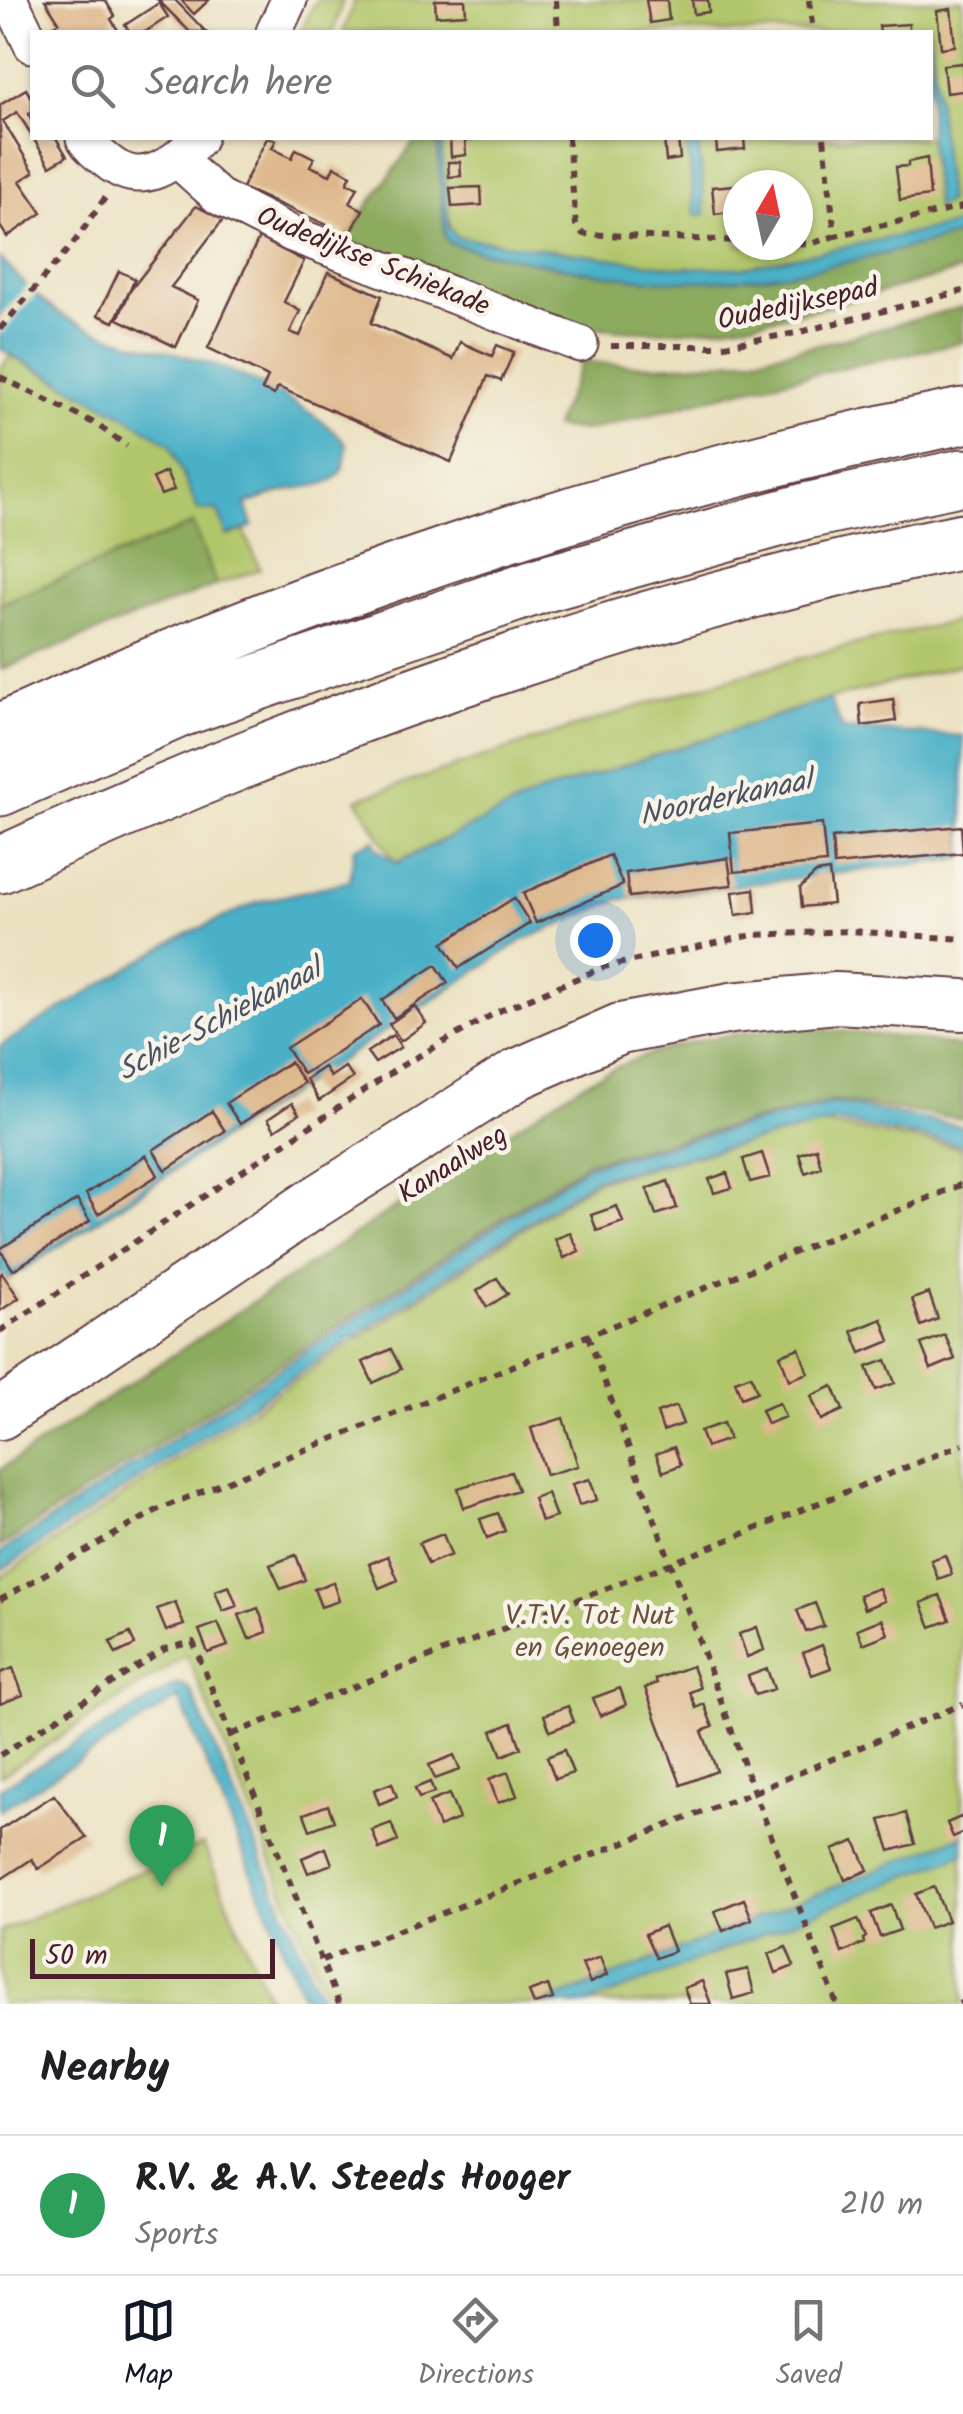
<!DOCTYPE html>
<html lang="en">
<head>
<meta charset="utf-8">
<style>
	:root { --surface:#fff; --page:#f2f2f2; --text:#202124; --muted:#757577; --line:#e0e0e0; --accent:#111827 }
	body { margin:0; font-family:Kalam,sans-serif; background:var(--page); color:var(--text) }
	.compass { position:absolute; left:723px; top:170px; width:90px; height:90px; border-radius:50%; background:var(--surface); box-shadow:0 2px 8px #0004; rotate:9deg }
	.scale { position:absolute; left:30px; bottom:25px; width:245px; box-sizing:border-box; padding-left:10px; border:5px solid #4a1f2b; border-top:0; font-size:28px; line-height:35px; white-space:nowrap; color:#4a1f2b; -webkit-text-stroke:8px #f7f3e8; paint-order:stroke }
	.you { position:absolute; left:595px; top:940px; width:35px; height:35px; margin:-25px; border:8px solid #fff; border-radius:50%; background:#1a73e8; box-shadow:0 0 0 15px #1a73e833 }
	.badge { display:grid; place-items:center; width:65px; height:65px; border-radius:50%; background:var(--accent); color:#fff; font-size:32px; font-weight:700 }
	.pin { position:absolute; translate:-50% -82px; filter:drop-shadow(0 2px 5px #0008) }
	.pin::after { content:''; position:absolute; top:52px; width:35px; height:30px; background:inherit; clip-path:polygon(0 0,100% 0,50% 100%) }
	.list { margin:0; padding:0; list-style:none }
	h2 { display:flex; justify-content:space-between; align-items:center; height:130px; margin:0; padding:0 40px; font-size:42px }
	h2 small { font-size:32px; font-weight:400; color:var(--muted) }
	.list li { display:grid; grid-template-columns:65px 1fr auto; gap:30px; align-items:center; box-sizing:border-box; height:140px; padding:0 40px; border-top:2px solid var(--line) }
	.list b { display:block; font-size:38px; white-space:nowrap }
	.list p { margin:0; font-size:32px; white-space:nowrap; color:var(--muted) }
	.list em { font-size:32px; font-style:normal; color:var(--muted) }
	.icon { flex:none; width:55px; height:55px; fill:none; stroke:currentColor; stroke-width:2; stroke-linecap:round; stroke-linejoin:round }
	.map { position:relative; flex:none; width:963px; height:2004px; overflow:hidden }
	.search { position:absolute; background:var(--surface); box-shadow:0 2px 8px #0004; left:30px; right:30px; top:30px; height:110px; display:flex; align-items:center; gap:25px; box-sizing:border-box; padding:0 35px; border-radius:0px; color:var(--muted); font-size:38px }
	.sheet { height:270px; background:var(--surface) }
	nav { display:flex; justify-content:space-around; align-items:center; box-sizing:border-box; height:140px; border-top:2px solid var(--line); background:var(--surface); font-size:28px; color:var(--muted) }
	nav a { display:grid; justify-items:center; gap:5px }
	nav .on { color:var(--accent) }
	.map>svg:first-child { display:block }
</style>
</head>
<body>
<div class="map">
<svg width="963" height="2004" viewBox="0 0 963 2004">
	<rect width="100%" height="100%" fill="#f7f3e8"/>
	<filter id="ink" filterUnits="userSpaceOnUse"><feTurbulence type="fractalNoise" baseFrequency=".01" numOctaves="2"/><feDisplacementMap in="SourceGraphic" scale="20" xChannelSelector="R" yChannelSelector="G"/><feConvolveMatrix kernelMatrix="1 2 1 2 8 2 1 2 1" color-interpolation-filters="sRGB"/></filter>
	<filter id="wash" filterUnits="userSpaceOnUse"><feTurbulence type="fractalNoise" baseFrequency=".0048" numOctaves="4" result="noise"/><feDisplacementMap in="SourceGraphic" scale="40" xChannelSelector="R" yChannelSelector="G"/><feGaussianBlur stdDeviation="2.25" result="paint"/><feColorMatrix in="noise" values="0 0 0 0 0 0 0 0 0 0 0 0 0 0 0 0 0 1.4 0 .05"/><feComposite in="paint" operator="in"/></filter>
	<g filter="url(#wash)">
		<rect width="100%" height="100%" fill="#ebe1c1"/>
		<path fill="#b1c66a" stroke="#7e724a" stroke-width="2.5" fill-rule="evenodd" d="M316,0H343L333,32H301Z
			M355,0H963V231L719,275L451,237L439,138H930V32H343ZM738,185H798V245H738Z
			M10,356L126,416L170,444L198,510L218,511L228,535L244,530L260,569L216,585L192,524L0,604V369Z
			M963,620V664L815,703L540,793L395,863L357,799C557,734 756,661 963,620Z
			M822,1124L963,1148V2004H330L187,1655L0,1776V1578L595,1181Z
			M203,1844L271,2004H0V1931Z"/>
		<path fill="#8cab5e" stroke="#6b6544" stroke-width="2.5" d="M417,138H437L445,235L449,243L474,250C533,261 595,276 655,280C760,287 862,260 963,234V270C840,302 710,348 581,325C503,311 418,268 344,239Z
			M963,307V342L744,389L586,431L554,427L583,361C717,380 834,340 963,307Z
			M193,524L216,585L0,670V604Z
			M796,1027L907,1038L963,1047V1119L835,1101L588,1162L0,1547V1470L569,1092C647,1046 708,1035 796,1027Z"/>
		<path fill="#49b0c8" stroke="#4a687a" stroke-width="2.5" d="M931,36L948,201L936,208L929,138Z
			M437,138H441L449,228L457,237L674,267L740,268L963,223V234C863,260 760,287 655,280C595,276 533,261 474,250L449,243L445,235Z
			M687,138H698L705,214L695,215Z
			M0,258C17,276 36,297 56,311C92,336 144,345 186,356C238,370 309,404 346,443C348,491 319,482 286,491C272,494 259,500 246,504L253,526L227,536L218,511L198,510L170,444L126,416L0,349Z
			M829,699L843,729L963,736V858L617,900L523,940L0,1285V1046L180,937L258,902L350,881L354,848L374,840L376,848L396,863L540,793Z
			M834,1103L963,1126V1145L835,1122L594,1179L0,1571V1553L588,1165Z
			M176,1685H184L191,1691L324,2004H306L179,1698L0,1810V1788Z
			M963,1835V1854L588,2004H543Z"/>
		<path fill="#ebe1c1" d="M31,281L40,289L0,335V317Z"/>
		<g id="blocks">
			<path fill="#deb88c" d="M45,0H105L115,16L111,19L119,32H56L52,26L59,22Z
				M158,0H175L206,32H190Z
				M181,0H209L194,14Z
				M435,0H465L466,14L436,16Z
				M646,0H667L669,20L650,23Z
				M692,0H708L709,12L694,14Z
				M159,3L168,17L145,32H130L125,25Z
				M951,9L955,46L941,48L937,11Z
				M909,24V32H880L879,26Z
				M963,63V91L946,93L943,65Z
				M26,89L32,99V111L29,114L32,120V138H56L67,156L50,166L26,126L17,112L3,121L34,172L20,181L42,213L7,237L0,226V105Z
				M267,138L276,140L272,148L292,158L296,149L314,158L310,166L330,175L334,166L351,175L347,183L358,187L350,203L363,210L350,235L242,188Z
				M450,138H472V140L465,141L466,155L451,157Z
				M664,138H678L680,159L666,161Z
				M716,138H744L745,149L717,152Z
				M927,158L930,196L900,200L896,167L908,166V162Z
				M448,162H460L461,176L449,177Z
				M734,185L736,211L715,214L712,187Z
				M481,187L482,205L452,207L450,188Z
				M196,206L223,220L171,287L198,300L176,347L118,319L130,291Z
				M259,238L304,261L284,302L300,311L290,332L300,336L328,272L382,296L371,323L453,359L460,342L492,356L497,345L514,352L501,381L488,376L451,462L278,387L274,395L262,390L268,377L208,348Z
				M119,271L135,279L114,322L98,315Z
				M166,472L174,490L161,495L153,478Z
				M893,699L896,721L862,726L860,704Z
				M822,824L826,863L734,872L730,833Z
				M961,826L963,853L834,865L832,838Z
				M610,855L623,885L536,923L523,893Z
				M728,858L732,885L629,897L626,873Z
				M829,871L833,904L802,907L800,888L816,873Z
				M754,889L756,912L736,915L733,892Z
				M514,898L530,923L459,968L443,943Z
				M436,965L448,983L394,1018L382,1000Z
				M362,999L379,1025L303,1074L286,1048Z
				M415,1006L426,1023L401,1041L389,1024Z
				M393,1035L401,1047L375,1063L367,1052Z
				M290,1062L304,1083L240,1124L226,1103Z
				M324,1067L330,1077L345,1067L353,1078L319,1101L306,1079Z
				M292,1103L299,1114L275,1130L268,1119Z
				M212,1111L225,1131L166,1170L153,1150Z
				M816,1148L821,1167L805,1173L799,1154Z
				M762,1153L770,1177L750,1182L743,1159Z
				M146,1155L158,1175L98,1214L86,1194Z
				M727,1173L732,1188L714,1193L709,1179Z
				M668,1181L677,1208L656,1215L647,1189Z
				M77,1200L90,1221L13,1270L0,1249Z
				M617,1206L623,1222L597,1231L591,1215Z
				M570,1233L579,1251L564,1258L555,1239Z
				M2,1273L19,1298L0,1311V1275Z
				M497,1278L508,1294L487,1307L477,1291Z
				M929,1293L938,1319L921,1326L912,1299Z
				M882,1319L890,1341L861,1353L852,1331Z
				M945,1335L955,1359L931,1369L921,1344Z
				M799,1348L808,1373L789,1380L780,1355Z
				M391,1349L401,1369L373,1383L363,1362Z
				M886,1360L895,1383L876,1390L867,1367Z
				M751,1375L757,1392L741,1398L735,1381Z
				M833,1386L843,1410L821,1420L811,1396Z
				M779,1403L785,1417L767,1424L761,1410Z
				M676,1406L683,1424L663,1431L657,1413Z
				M563,1418L578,1466L546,1475L531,1428Z
				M723,1423L729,1439L706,1447L700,1431Z
				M674,1447L681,1465L663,1472L656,1454Z
				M511,1472L518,1490L464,1508L458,1488Z
				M590,1479L597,1500L579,1505L572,1484Z
				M547,1493L556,1517L541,1522L533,1498Z
				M498,1513L505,1531L487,1538L480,1519Z
				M443,1534L451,1555L428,1564L419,1543Z
				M296,1555L305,1580L281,1589L270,1565Z
				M945,1555L952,1574L938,1579L931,1560Z
				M388,1556L398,1580L379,1588L369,1564Z
				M333,1582L339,1601L321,1607L314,1589Z
				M229,1586L237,1606L223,1611L215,1591Z
				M879,1588L884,1601L864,1609L859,1595Z
				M940,1595L950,1620L931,1627L921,1603Z
				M175,1602L184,1625L166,1631L157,1609Z
				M815,1603L824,1626L806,1632L797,1610Z
				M258,1608L267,1632L249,1639L239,1615Z
				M882,1619L888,1634L863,1644L857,1629Z
				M218,1623L228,1646L208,1653L199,1630Z
				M757,1627L764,1650L747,1657L739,1634Z
				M130,1633L135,1645L116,1654L110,1642Z
				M822,1645L831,1668L812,1675L803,1653Z
				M692,1666L700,1688L690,1692L696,1708L704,1704L713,1727L702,1731L717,1771L681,1785L645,1688L657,1683L655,1679Z
				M13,1668L23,1695L0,1704V1673Z
				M767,1669L774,1689L755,1695L748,1676Z
				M620,1688L626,1705L600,1716L593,1698Z
				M568,1706L574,1722L550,1731L544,1715Z
				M512,1723L521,1748L502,1756L492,1731Z
				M564,1750L573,1773L555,1779L547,1757Z
				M454,1755L460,1770L435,1779L429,1765Z
				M508,1772L517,1796L498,1803L489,1779Z
				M430,1782L434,1793L419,1798L415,1788Z
				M392,1783L397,1797L379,1804L374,1790Z
				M449,1794L459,1819L439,1827L429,1802Z
				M54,1795L87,1838L38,1869L32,1859L0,1880V1830Z
				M328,1805L334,1821L310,1830L304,1814Z
				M906,1813L915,1844L890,1851L880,1820Z
				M963,1816V1833L953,1837L947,1823Z
				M391,1823L398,1841L379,1849L372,1830Z
				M855,1841L868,1870L845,1880L833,1850Z
				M326,1848L332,1864L308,1873L302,1858Z
				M934,1887L948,1921L929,1928L916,1894Z
				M744,1899L752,1919L723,1931L715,1911Z
				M891,1905L900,1930L880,1937L871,1913Z
				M858,1919L866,1937L863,1939L864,1943L842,1953L833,1929Z
				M664,1926L674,1951L656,1958L645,1934Z
				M786,1947L794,1966L776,1973L769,1954Z
				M600,1957L607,1975L590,1983L582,1964Z
				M748,1969L754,1993L733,1999L726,1974Z
				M702,1981L711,2004H690L684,1988Z
				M548,1985L553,1999L534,2004L529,1992Z"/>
		</g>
	</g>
	<g filter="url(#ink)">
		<use href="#blocks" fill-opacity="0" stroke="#623c42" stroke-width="2.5"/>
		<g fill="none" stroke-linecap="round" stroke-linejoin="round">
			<g stroke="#623c42" stroke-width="39">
				<path id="street" d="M10,0L32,45
					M274,32L289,0
					M84,138C90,148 98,154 107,161C142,190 173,165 199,138
					M178,160L219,197L292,234L580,344"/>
			</g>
			<g stroke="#623c42" stroke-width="54">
				<path id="secondary" d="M0,1414L311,1205L518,1074L620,1029L731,1008L836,998L963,1005"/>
			</g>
			<g stroke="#623c42" stroke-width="59">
				<path id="highway" d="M0,732C310,589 628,484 963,416
					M0,788L180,709L541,585L806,511L963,477
					M0,865C308,723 630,608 963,541"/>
			</g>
			<path stroke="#623c42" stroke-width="6" stroke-dasharray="8 8" stroke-linecap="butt" d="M556,0L558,32
				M809,0L813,32
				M568,138L576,225L583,234L738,241
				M824,138L835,236L963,207
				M798,243L810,244L835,236
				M0,329L76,240L107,195
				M611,346H719L796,333L963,291
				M0,377L96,424L127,446
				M0,1331L403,1065L497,1012L604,967L753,935L850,931L963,939
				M588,1336L754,1792L837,2004
				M0,1600L159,1509L963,1184
				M232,1734L672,1563L963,1444
				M0,1755L165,1649L193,1642L339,2004
				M322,1960L754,1792L963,1704
				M959,2004L963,2002"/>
			<use href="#street" stroke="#fff" stroke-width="35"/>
			<use href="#secondary" stroke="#fff" stroke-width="50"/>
			<use href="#highway" stroke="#fff" stroke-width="55"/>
		</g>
	</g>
	<g text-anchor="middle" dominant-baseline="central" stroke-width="9" stroke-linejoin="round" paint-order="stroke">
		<g font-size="28" fill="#4a1f2b" stroke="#f7f3e8">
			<text transform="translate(373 262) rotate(22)">Oudedijkse Schiekade</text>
			<text transform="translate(798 305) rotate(-12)">Oudedijksepad</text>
			<text transform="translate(453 1165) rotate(-32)">Kanaalweg</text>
		</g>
		<g font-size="28" fill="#69513e" stroke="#f7f3e8">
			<text x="590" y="1616">V.T.V. Tot Nut<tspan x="590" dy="32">en Genoegen</tspan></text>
		</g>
		<g font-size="30" font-style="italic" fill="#4a5262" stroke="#f7f3e8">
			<text transform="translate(726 799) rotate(-12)">Noorderkanaal</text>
			<text transform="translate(220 1021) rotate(-28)">Schie-Schiekanaal</text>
		</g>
	</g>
</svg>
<svg class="compass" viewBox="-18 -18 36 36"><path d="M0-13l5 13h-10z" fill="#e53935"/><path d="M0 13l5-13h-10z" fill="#757577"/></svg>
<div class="scale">50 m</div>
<div class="you"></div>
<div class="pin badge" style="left:162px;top:1887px;background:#2e9e5b">1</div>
<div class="search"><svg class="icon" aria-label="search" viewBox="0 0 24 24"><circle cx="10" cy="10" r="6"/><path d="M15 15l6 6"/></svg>Search here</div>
</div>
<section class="sheet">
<h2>Nearby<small></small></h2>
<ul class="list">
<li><span class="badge" style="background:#2e9e5b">1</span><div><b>R.V. &amp; A.V. Steeds Hooger</b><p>Sports</p></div><em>210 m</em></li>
</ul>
</section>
<nav>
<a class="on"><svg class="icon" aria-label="map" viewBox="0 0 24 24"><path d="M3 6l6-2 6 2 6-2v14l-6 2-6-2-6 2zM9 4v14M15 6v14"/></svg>Map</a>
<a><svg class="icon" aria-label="directions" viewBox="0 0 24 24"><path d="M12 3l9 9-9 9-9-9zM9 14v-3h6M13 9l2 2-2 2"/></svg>Directions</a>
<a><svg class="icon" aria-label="saved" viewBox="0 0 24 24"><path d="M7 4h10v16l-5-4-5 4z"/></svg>Saved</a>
</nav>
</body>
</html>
